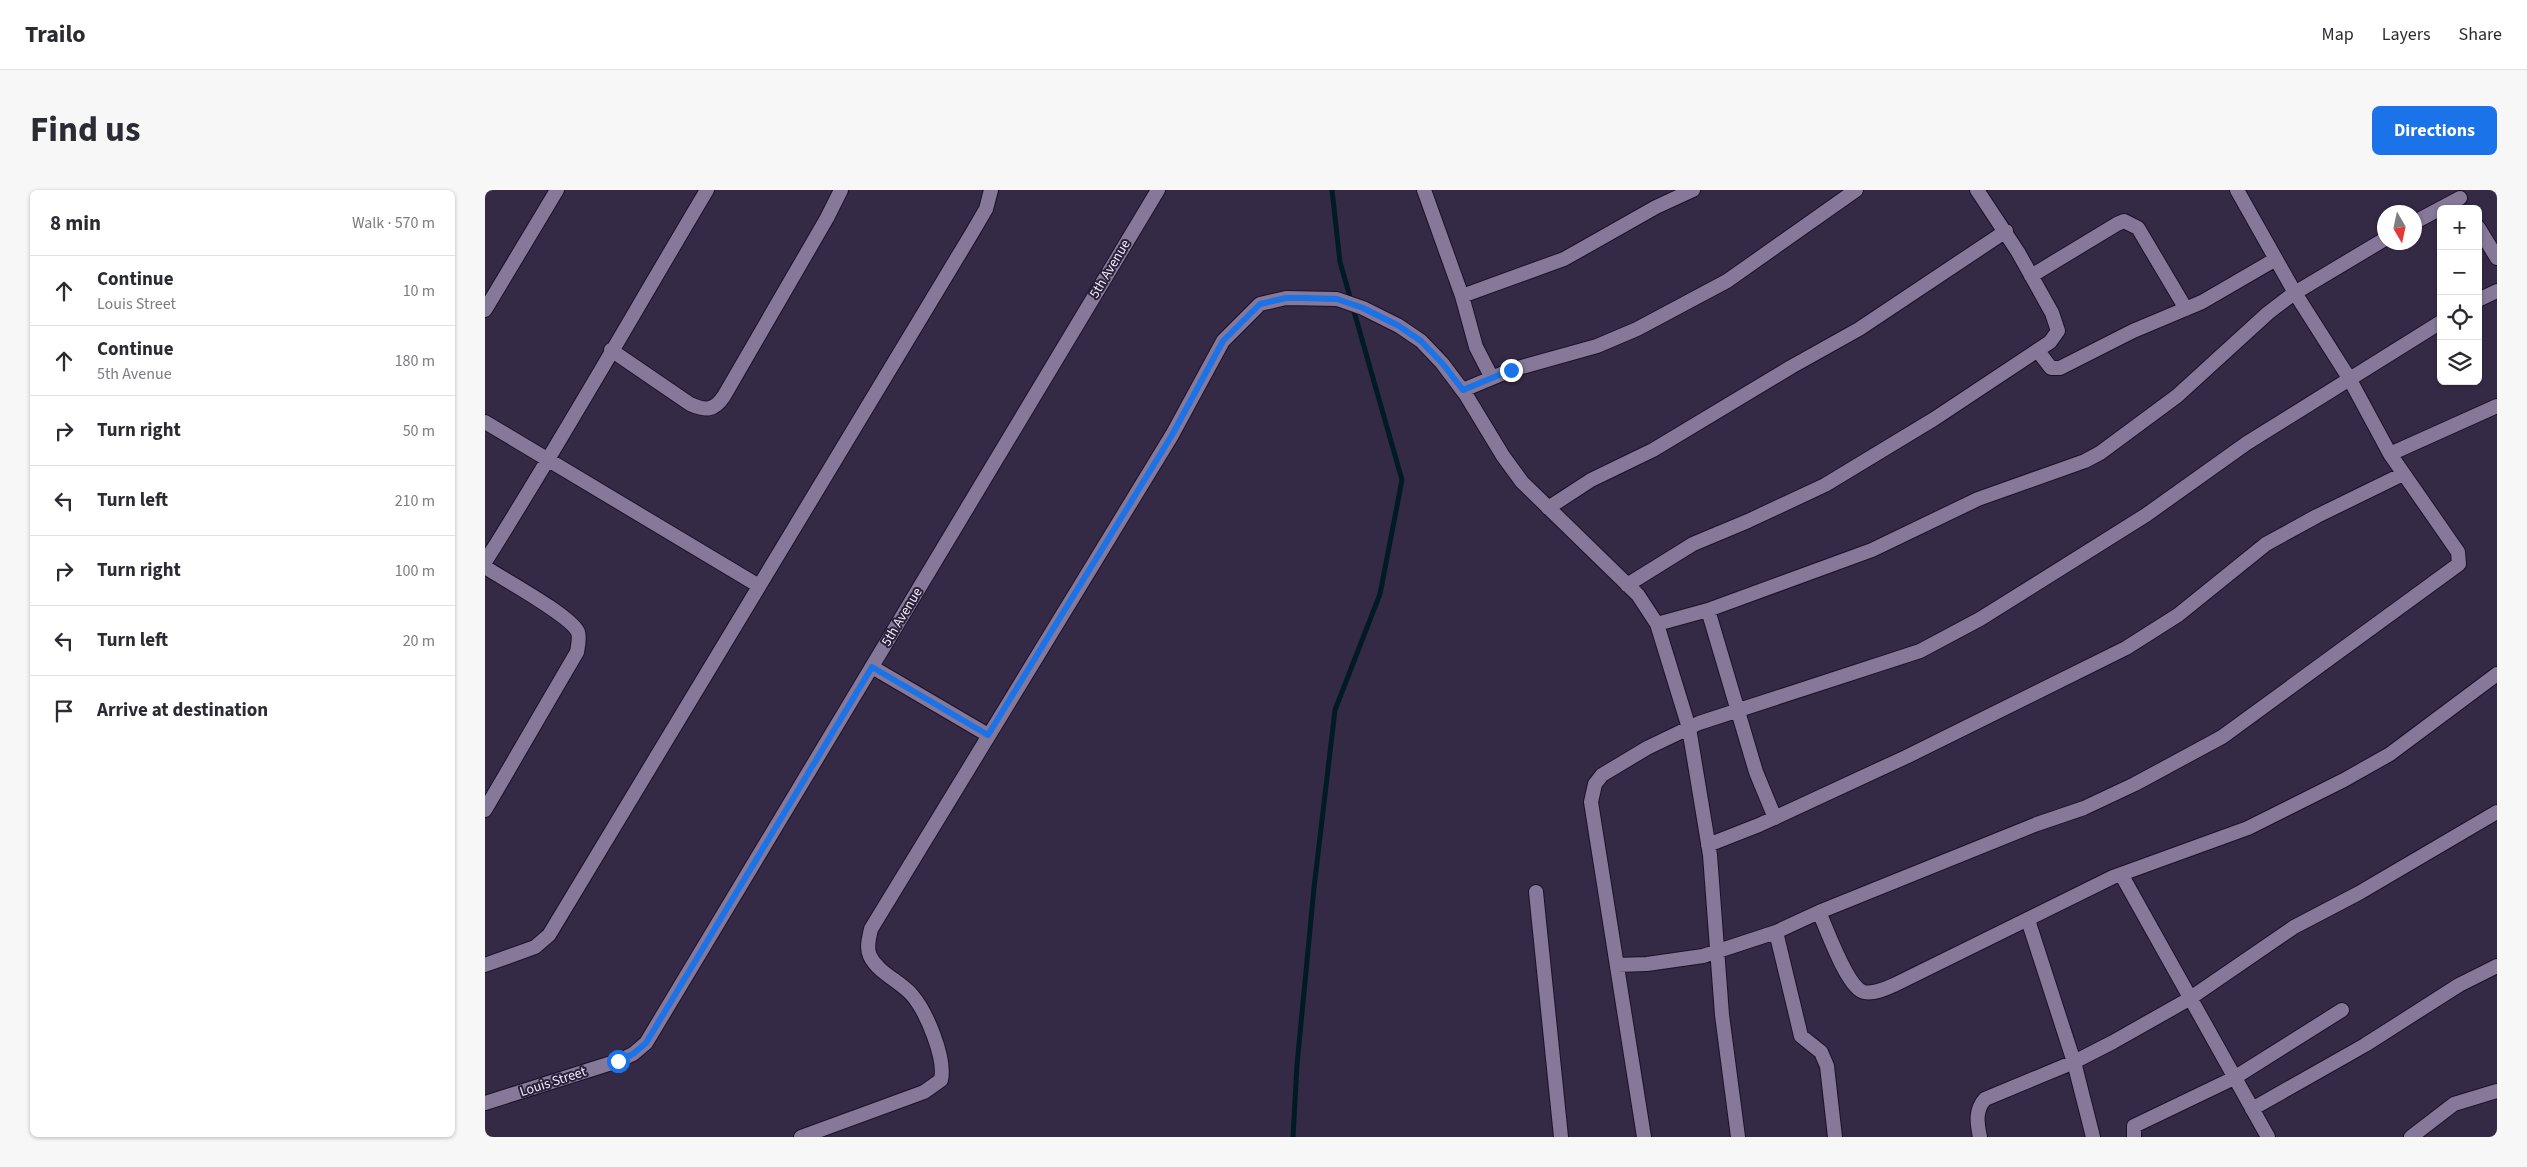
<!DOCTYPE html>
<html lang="en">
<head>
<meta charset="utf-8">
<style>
	:root { --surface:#fff; --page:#f7f7f7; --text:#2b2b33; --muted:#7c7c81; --line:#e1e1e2; --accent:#1a73e8 }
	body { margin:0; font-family:"Source Sans 3",sans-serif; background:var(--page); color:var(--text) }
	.controls { position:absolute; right:15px; top:15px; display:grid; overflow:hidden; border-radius:8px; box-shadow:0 1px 4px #0004 }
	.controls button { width:45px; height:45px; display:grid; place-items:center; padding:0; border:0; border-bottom:1px solid var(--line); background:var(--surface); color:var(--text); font:25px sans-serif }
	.compass { position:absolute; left:1892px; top:15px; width:45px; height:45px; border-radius:50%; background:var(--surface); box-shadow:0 1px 4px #0004; rotate:171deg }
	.stop { position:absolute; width:15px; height:15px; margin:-11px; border:4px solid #1a73e8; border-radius:50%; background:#fff }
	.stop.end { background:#1a73e8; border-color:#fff; box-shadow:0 1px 5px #0008 }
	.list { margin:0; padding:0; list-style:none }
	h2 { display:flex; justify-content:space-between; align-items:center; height:65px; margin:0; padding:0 20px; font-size:21px }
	h2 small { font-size:16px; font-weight:400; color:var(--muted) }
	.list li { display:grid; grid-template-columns:32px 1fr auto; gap:15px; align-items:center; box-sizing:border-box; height:70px; padding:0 20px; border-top:1px solid var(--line) }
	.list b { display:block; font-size:19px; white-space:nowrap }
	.list p { margin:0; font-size:16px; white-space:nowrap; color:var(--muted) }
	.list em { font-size:16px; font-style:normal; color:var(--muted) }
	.icon { flex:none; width:28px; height:28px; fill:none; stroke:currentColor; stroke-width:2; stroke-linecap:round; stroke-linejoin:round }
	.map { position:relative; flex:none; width:2012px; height:947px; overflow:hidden; border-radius:8px }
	header { display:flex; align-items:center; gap:30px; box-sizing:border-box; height:70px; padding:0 25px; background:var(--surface); border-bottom:1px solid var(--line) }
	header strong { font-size:24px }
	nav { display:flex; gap:28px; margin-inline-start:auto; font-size:18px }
	.intro { display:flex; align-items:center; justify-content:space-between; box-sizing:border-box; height:120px; padding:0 30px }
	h1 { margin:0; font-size:35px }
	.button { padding:12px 22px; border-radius:8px; background:var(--accent); color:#fff; font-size:18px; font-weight:700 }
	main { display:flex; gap:30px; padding:0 30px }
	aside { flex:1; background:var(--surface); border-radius:8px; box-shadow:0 1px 4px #0004 }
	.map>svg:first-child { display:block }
</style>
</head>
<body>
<header>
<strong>Trailo</strong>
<nav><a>Map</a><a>Layers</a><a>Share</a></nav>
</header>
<div class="intro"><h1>Find us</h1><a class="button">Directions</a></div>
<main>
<aside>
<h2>8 min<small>Walk · 570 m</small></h2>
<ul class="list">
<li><svg class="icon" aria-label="ahead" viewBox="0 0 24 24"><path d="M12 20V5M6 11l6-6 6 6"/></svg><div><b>Continue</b><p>Louis Street</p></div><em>10 m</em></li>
<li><svg class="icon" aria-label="ahead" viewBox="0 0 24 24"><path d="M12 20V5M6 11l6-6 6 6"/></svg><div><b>Continue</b><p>5th Avenue</p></div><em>180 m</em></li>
<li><svg class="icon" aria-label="right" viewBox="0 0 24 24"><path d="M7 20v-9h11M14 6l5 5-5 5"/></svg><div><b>Turn right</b></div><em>50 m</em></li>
<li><svg class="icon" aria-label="left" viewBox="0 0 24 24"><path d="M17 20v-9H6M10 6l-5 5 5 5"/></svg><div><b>Turn left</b></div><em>210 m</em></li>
<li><svg class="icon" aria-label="right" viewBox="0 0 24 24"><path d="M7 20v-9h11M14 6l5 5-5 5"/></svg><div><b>Turn right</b></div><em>100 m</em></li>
<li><svg class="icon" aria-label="left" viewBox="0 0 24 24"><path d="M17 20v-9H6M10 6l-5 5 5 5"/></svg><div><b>Turn left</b></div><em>20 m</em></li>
<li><svg class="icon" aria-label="arrive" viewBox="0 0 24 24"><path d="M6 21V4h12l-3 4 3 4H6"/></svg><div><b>Arrive at destination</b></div></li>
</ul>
</aside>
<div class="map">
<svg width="2012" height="947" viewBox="0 0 2012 947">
	<rect width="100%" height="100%" fill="#352a45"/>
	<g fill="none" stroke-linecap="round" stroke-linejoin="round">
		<path stroke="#001b26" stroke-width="5" d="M808,947L812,875L829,698L850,520L895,404L917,290L855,72L847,0"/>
		<g stroke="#1c112a" stroke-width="16">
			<path id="minor" d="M939,0L977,106L991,157L1007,188
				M1930,32L1975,8
				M1993,37L2012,68
				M1546,86L1632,34L1639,31L1653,38L1701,119
				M977,106L1079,69L1171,17L1208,0
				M1993,110L2012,101
				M0,120L72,0
				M126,160L205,214C221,221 229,221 239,206L342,28L356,0
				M1553,161L1566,178H1575L1648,141L1717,112L1791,69
				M978,200L1026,180L1112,156L1152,139L1242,91L1371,0
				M0,232L274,396
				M1905,264L2012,216
				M1063,318L1106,290L1168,260L1306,177L1374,139L1521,41
				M0,372C77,250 148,124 222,0
				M0,377C18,389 85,425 93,442C95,448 93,456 92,462L0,620
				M1142,395L1208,354L1263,331L1340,295L1449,229L1565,152L1573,141L1567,123L1533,62L1492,0
				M1223,420L1271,582L1290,628
				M1172,434L1223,420L1387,360L1493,309L1600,271L1615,263L1692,206L1783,123L1808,104L1900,49
				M387,477L503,545
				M1223,655L1274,635L1421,567L1641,458L1693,425L1781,354L1832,326L1918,284
				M1636,684L1783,947
				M1051,702L1076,947
				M1334,722C1342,739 1362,798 1379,802C1389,804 1400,799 1409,795L1628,687L1763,638L1859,590L1905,564L2012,484
				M1543,730L1589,872L1608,947
				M1291,742L1316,846L1336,862L1342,876L1350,947
				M0,775L50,757L64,745L487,43L501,19L506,0
				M1132,775L1162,774L1218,766L1291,742L1334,722L1552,634L1599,618L1650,594L1737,547L1974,374L1973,362L1905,264L1864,188L1810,103L1752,0
				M1767,919L1880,855L1974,795L2012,776
				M316,947L439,902L456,890C461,868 441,821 427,805C415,791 393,783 385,766C381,758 384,748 386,739L687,245L738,151L775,114L801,108L852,109L878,118L914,136L936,151L957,173L981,205L1018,266L1037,292L1153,405L1172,434L1204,538L1225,665L1237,825L1253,947
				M1159,947L1106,612L1110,594L1117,585L1162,558L1214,533L1435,461L1495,429L1661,325L1762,253L1956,132
				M1495,947C1492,933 1490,920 1500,909L1589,872L1628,852L1704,809L1809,737L1874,703L2012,622
				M1649,947V936L1749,888L1857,820
				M1926,947L1969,914L2012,901"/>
		</g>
		<g stroke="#1c112a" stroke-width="16">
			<path id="tertiary" d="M0,913L133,871L148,864L161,853L673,0"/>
		</g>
		<use href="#minor" stroke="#857898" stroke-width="14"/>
		<use href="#tertiary" stroke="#857898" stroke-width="14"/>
	</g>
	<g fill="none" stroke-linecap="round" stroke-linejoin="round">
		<path stroke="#1a73e8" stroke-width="6" d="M133,871L148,864L161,853L387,477L503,545L687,245L738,151L775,114L801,108H819L852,109L878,118L914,136L936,151L957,173L978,200L1026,180"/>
	</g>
	<g text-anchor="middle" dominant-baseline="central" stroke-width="4" stroke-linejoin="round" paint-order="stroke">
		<g font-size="14" fill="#f1ebfc" stroke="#2b203a">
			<text transform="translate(625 79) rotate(-59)">5th Avenue</text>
			<text transform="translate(417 427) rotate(-59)">5th Avenue</text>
			<text transform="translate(68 892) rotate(-18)">Louis Street</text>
		</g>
	</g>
</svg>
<div class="controls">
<button>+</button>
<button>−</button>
<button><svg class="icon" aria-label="locate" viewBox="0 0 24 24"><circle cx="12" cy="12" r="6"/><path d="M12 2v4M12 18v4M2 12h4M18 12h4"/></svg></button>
<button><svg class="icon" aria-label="layers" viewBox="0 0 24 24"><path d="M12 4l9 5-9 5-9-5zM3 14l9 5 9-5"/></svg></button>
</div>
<svg class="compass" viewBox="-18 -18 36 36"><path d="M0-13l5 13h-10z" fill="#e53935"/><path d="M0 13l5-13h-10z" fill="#7c7c81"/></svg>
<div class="stop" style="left:133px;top:871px"></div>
<div class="stop end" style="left:1026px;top:180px"></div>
</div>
</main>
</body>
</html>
